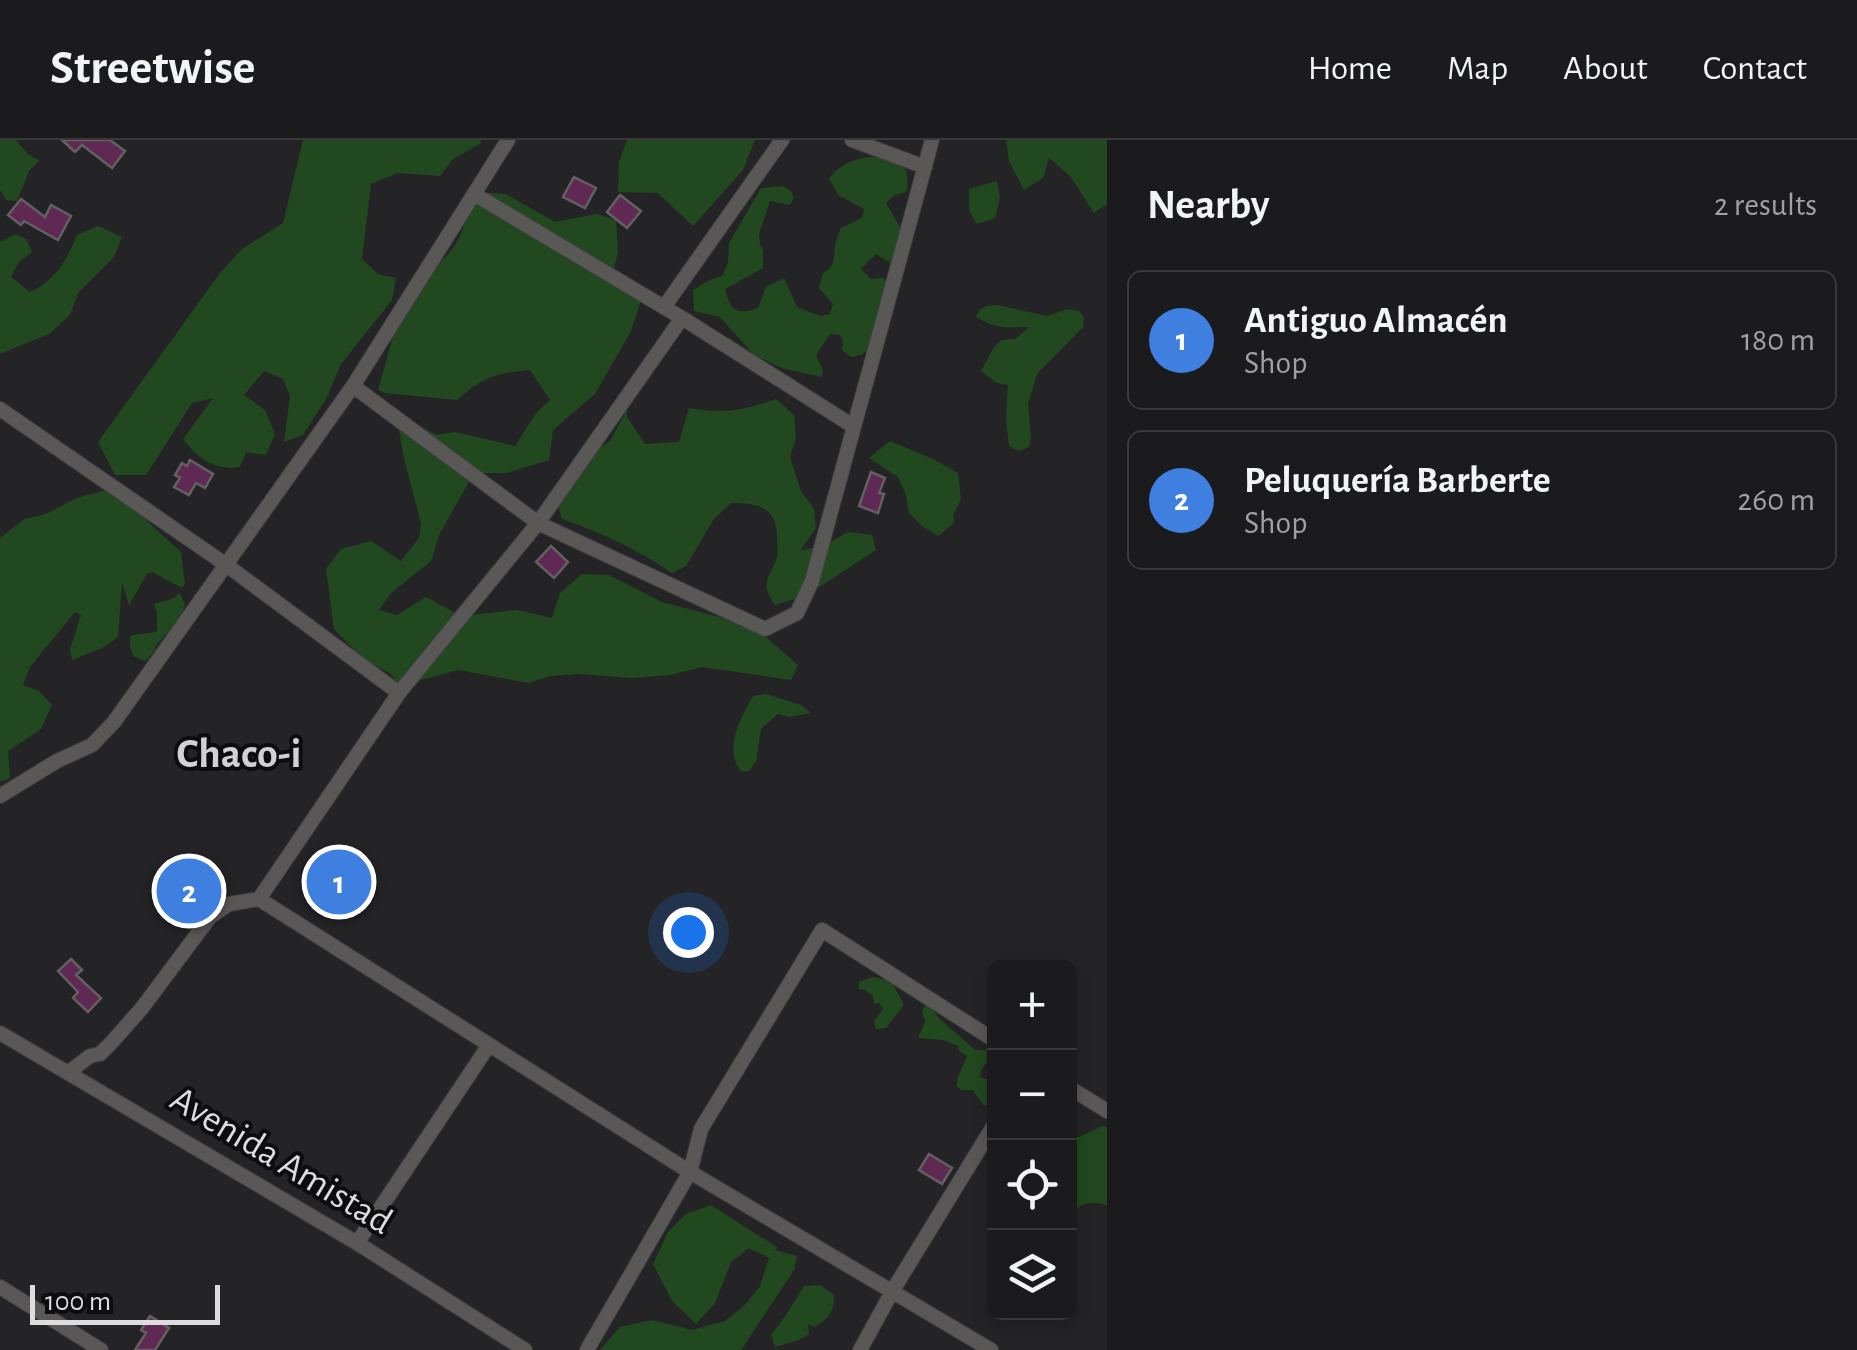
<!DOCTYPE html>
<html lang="en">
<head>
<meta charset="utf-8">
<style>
	:root { --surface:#1b1b1d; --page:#28282a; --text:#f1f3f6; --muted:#a0a1a4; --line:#39393b; --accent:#ea580c }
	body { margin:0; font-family:"Alegreya Sans",sans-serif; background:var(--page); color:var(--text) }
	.controls { position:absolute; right:30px; bottom:30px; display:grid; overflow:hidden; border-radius:15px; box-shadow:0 5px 15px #0003 }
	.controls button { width:90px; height:90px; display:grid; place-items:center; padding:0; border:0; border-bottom:2px solid var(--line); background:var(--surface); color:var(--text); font:50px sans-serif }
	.scale { position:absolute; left:30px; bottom:25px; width:190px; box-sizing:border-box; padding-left:10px; border:5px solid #dddddf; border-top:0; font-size:28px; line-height:35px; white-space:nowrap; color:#dddddf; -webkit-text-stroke:8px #0d0d0f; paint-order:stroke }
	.you { position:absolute; left:688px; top:792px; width:35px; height:35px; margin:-25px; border:8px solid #fff; border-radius:50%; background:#1a73e8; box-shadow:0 0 0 15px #1a73e833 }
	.badge { display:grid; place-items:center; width:65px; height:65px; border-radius:50%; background:var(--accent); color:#fff; font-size:32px; font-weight:700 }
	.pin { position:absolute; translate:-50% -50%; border:5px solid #fff; box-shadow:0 2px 10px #0006 }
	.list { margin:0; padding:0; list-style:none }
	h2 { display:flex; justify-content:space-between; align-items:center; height:130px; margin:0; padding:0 40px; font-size:42px }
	h2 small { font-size:32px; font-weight:400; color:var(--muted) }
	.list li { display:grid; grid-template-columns:65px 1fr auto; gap:30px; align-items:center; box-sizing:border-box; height:140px; margin:0 20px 20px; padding:0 20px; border:2px solid var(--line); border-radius:15px }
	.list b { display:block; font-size:38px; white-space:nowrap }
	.list p { margin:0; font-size:32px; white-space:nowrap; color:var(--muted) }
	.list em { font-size:32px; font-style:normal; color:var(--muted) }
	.icon { flex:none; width:55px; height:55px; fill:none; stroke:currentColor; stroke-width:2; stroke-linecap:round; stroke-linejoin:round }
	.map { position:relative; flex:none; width:1107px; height:1210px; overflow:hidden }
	header { display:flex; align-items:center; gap:60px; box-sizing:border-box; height:140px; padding:0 50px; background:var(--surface); border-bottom:2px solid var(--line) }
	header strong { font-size:48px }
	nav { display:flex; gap:55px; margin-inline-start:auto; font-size:35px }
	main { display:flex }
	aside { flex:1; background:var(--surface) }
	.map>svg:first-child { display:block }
</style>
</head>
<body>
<header>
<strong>Streetwise</strong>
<nav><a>Home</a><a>Map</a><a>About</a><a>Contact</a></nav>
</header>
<main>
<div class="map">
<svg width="1107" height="1210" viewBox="0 0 1107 1210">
	<rect width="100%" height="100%" fill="#242427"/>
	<path fill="#224820" d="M0,0H16L27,13L39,21L29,31L17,61L6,60L0,50Z
		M303,0H480L481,3L452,20L440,36L398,33L371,44L362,119L378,134L396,138L392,160L341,224L326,259L303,295L284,302L290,256L283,239L264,231L244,255L265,270L275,294L266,315L246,312L240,327C215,331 197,318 183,299L213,258L192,263L146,335H115L98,302L220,133L242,109L283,83Z
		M627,0H755L743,30L693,86L658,53L618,52L619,22Z
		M1006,0H1107V64L1094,73L1070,36L1049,18L1043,38L1024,50L1009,21Z
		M871,17C896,17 913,23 906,52L895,55L886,63L903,92L892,124L876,114L861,129L871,139L883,138L890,146L895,167L874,185L873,206L861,215L851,217L842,210L843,201L840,195L830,194L816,215L823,230L822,237L781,228L753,214L720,177L694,171L693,150L712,139L722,136L728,123L729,103L761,48L783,46L791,51L794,58L790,65L770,61L759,94L760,104L763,111V128L725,149C730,170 737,176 758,168L766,147L784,138L797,167L820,176L830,174L833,164L819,148L823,133C838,125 832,116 836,102C837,97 839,93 841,88L862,78L864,69L838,55L829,38C842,24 852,19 871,17Z
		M997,41L1000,58L995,78L977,84L969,71V49Z
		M488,53L506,54L555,82L597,74L616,80L618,112L613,132L644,152L630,193L595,254L553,290L549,320L506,333H474L440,393L431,421L391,453L379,470L397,475L426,457L461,476L518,470L552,478L560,453L582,434L609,435L662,462L753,486L798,525L791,540L702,527L670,535L632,538L578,534L550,536L529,543L458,530L399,546L390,533L363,519L334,489L326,429L341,409L371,401L401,421L419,398L421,383L404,319L396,273L437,295L455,292L515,306L536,273L550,260L530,230C496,233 483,237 457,260L385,253L378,250L407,146C447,120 459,110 471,63Z
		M98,86L122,97L114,117L78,153L70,175L49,194L0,214V102L16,94L27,100L32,112L18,123L11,137L30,152C55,141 67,120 77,95Z
		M997,165L1047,176L1067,169L1079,171L1084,178L1083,187L1037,234L1028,263L1031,298L1029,307L1019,311L1009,306L1006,281L1008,245L997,243L981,231L994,207L1002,200L1015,199L1029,187C1006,187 998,190 976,177L979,170L987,166Z
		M776,259L794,275L796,298L790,317L801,351L814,369L816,388L800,411L827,404L848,392L872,395L876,410L807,455L775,465C760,444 768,440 776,420C779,413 777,404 777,395C775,366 757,363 731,363L714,379L686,426L672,433C633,407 606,395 562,379L556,360L592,312L610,301L627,270V277L645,304L679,302L689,268C724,274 742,271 776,259Z
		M890,301L933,319L958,333L961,359L953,376L954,383L938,396L922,386L909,373L906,355L898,337L869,318Z
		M122,346L137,353L147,381L181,412L185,444L182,448L152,432L147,434L129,465L122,443L118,497L104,507L72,520L70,509L81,475L75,472L30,527L23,545L39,551L52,565L41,589L8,611L10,638L0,642V398L24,379L46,374L76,358Z
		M180,453L185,465C181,485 159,495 153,513L145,521L133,516L130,506V496C139,493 151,494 157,491V473L154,464L172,459Z
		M766,554L801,565L811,573L789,577L778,574L761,589L756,622L749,631L742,632C722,611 741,577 753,556Z
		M873,837L891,841L904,865L886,888L876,889L874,881L883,869L879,863L874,864L873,856L865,850L859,849V842Z
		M925,866H930L939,878L975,910H989L994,913L981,930L980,937L994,942V966L983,965L973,950H961L957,946V940L967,916L959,911L958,906L943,900L918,898L925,882L922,871Z
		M1103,986L1107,987V1065C1091,1061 1080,1062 1070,1076V998L1079,997Z
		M711,1065L778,1108L774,1110L797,1116L794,1130L741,1210H600L620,1187L652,1180L692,1190L725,1181L745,1165L760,1146L769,1118L749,1108L731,1122L715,1163L696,1184L672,1161L653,1124L668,1092L686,1074Z
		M820,1145L834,1155C834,1172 829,1179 814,1187L808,1184L809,1194L799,1200L775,1207L771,1195L786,1175L804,1146Z"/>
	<path fill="#5f2953" stroke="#636062" stroke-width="2.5" d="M62,0H110L125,11L112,28L82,5L75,12Z
		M574,37L596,48L585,68L563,57Z
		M620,55L641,71L627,88L607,72Z
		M21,59L45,77L51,65L71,76L58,100L24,81L21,85L8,75Z
		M190,320L213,334L205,348L196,343L189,355L174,347L180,338L175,335L182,323L187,326Z
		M871,332L885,338L879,353L884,354L878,373L859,366Z
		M551,406L568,422L554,438L536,422Z
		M71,819L82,830L76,835L101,858L88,872L73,858L78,852L58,831Z
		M929,1014L952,1028L942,1044L919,1030Z
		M150,1176L169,1188L155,1210H135L146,1193L141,1190Z"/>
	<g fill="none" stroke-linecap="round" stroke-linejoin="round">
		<g stroke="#3e3e41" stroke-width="16">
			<path id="minor" d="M852,0L925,27
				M474,54L682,178L853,286
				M664,167L782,0
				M353,246L538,383L765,489L797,473L812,441L932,0
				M0,269L225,424L399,553
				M0,656L57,621L92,605L114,582L353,246L508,0
				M259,759L399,553L538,383L682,178
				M0,893L357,1103L525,1210
				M69,932L90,916L100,914L112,902L142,868L210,777L229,764L259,759L690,1032L991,1210
				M1070,948L1107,971
				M357,1103L489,905
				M0,1147L101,1210
				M587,1210L690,1032L701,989L822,790L994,900
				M860,1210L893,1150L994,985"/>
		</g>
		<use href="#minor" stroke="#5a5857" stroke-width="14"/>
	</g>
	<g text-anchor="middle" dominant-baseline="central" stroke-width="8" stroke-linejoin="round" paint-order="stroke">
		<g font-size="38" fill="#dddddf" stroke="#0d0d0f">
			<text transform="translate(281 1021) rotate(31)">Avenida Amistad</text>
		</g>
		<g font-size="42" font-weight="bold" fill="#d1d1d5" stroke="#0d0d0f">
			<text x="239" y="614">Chaco-i</text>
		</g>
	</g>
</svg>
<div class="controls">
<button>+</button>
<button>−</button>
<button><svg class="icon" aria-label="locate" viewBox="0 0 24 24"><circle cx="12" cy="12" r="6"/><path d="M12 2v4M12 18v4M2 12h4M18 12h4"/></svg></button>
<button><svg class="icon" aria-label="layers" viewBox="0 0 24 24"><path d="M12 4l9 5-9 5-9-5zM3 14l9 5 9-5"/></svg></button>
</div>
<div class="scale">100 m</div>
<div class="you"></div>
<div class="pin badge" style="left:339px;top:742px;background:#3f7fe0">1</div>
<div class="pin badge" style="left:189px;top:751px;background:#3f7fe0">2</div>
</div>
<aside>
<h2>Nearby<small>2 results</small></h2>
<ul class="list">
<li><span class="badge" style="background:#3f7fe0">1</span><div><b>Antiguo Almacén</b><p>Shop</p></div><em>180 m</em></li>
<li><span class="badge" style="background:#3f7fe0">2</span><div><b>Peluquería Barberte</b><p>Shop</p></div><em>260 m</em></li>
</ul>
</aside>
</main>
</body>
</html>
